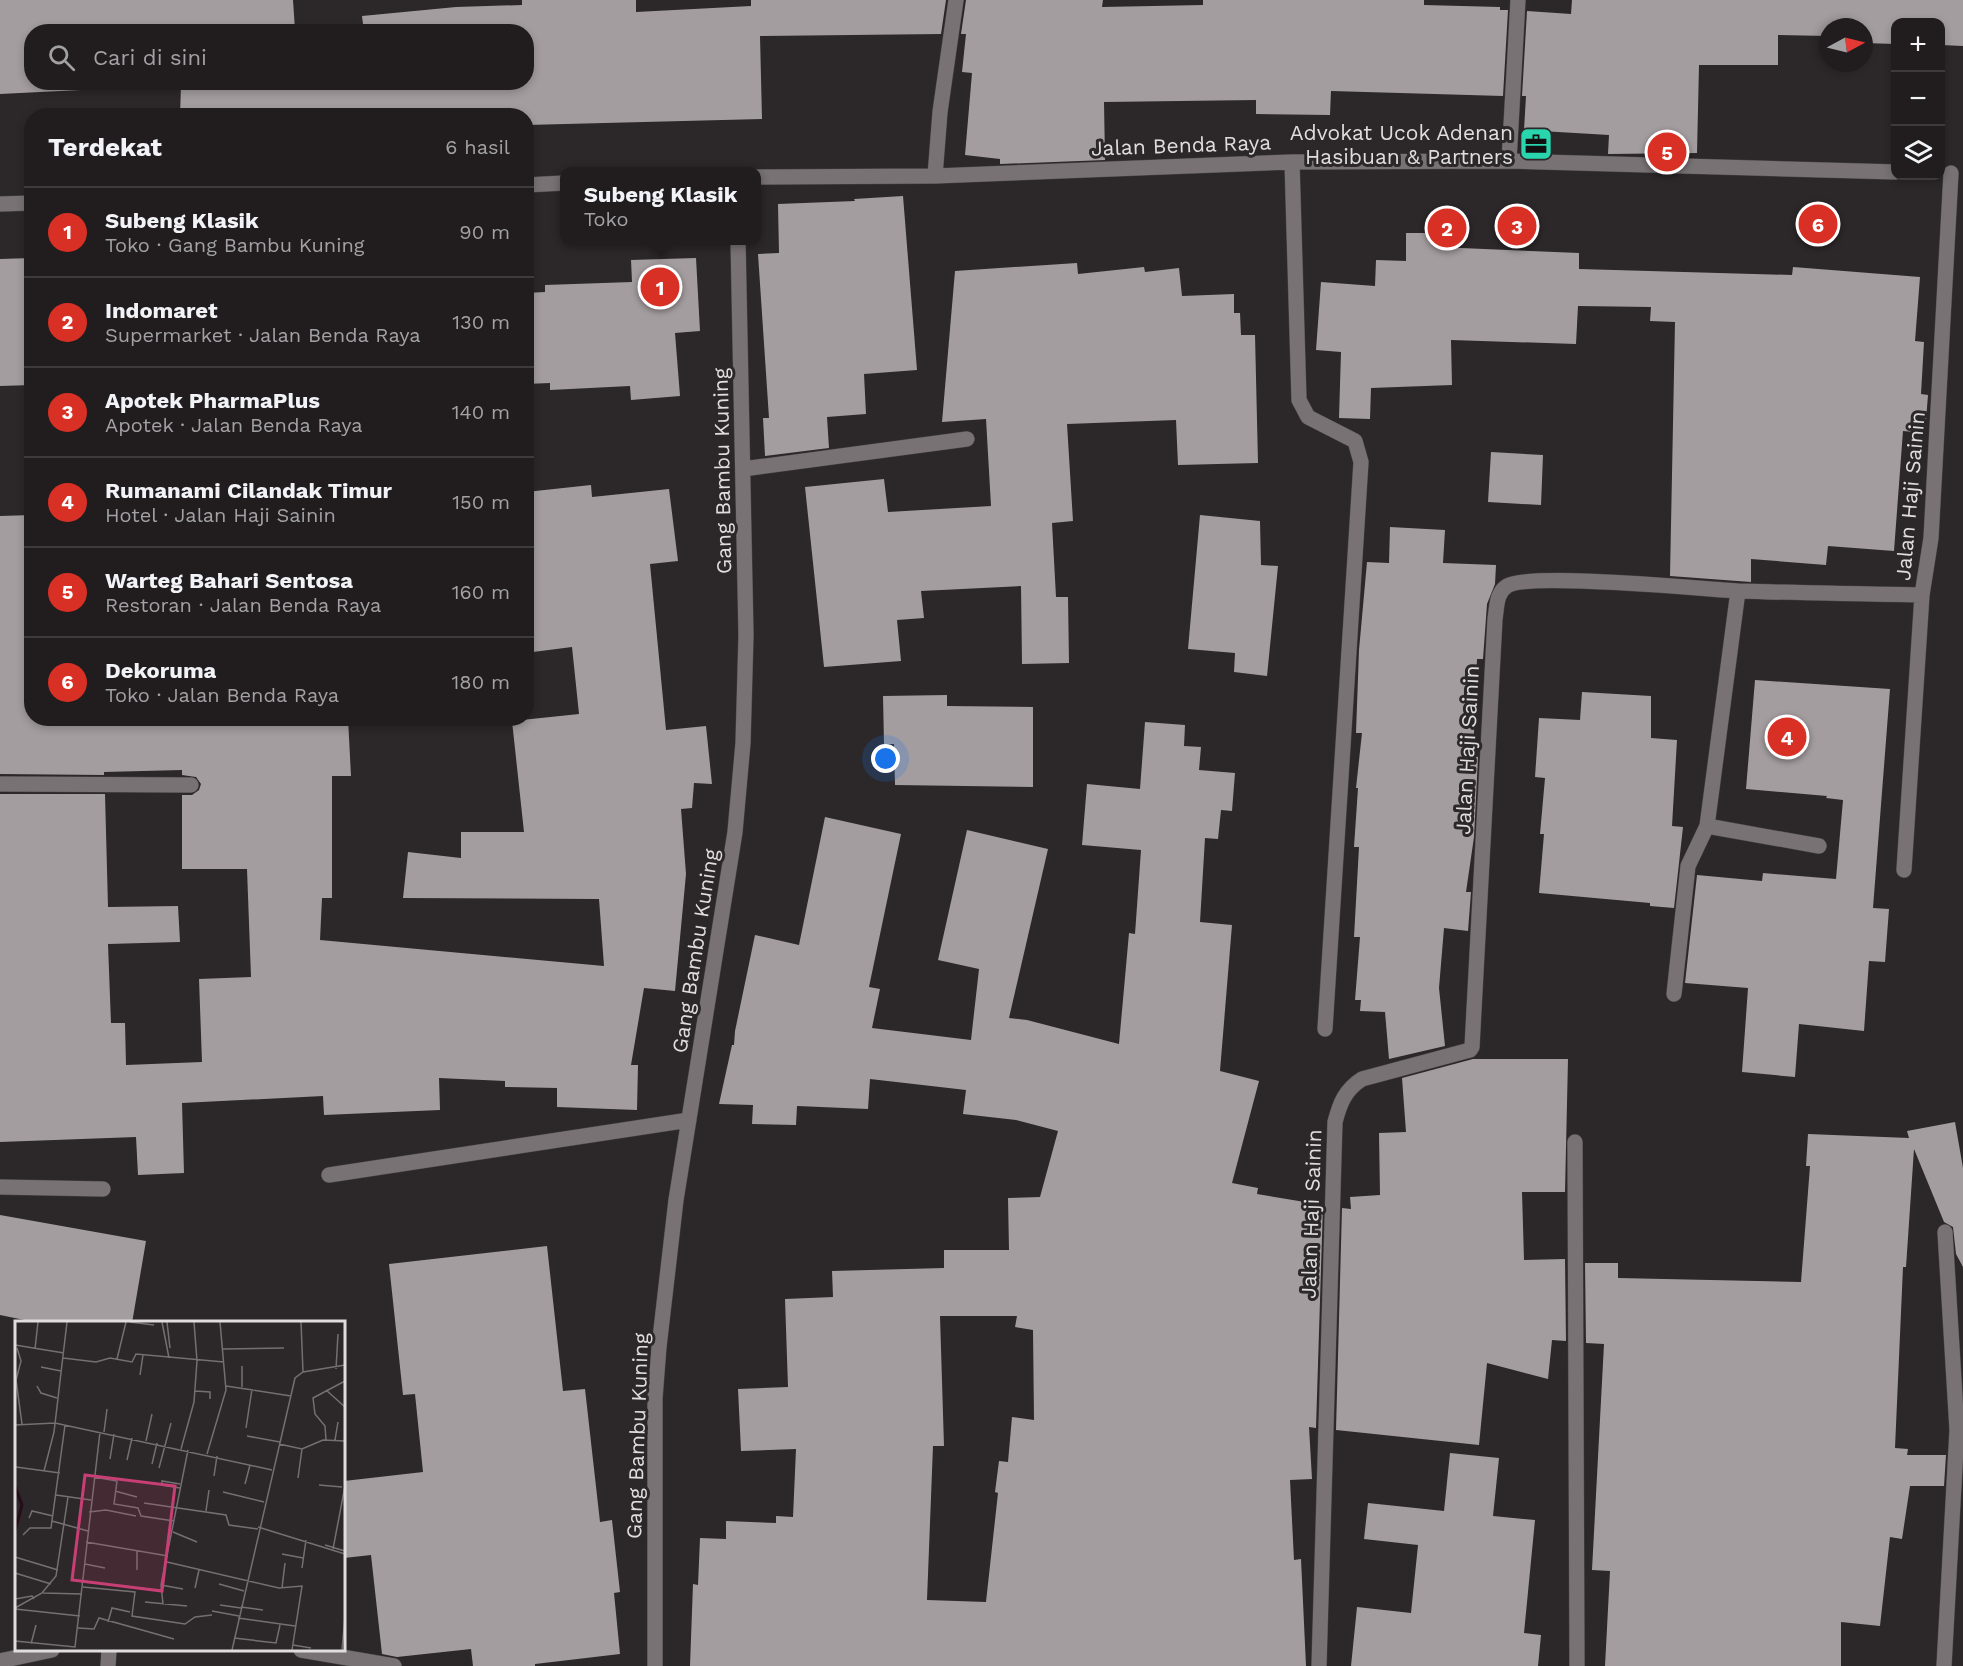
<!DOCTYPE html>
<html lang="id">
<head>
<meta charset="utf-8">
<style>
	:root { --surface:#211d1f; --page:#2d2a2c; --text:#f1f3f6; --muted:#a2a2a4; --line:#3e3b3d; --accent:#d93025 }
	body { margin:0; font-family:"Work Sans",sans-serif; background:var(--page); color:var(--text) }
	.controls { position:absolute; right:18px; top:18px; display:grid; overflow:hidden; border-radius:12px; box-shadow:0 3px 9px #0003 }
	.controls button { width:54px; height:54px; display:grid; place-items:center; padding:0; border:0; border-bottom:2px solid var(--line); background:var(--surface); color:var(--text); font:30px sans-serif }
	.compass { position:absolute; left:1819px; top:18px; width:54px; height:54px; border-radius:50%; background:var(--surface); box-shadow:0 3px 9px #0003; rotate:83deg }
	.you { position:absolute; left:886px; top:759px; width:21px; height:21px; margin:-15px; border:4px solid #fff; border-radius:50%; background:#1a73e8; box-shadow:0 0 0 9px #1a73e833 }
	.badge { display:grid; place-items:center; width:39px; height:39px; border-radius:50%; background:var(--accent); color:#fff; font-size:20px; font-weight:700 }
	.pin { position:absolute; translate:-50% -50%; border:3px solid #fff; box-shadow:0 2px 6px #0006 }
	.popup { position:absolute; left:560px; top:167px; width:201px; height:78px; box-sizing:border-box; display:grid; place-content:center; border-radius:12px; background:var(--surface); filter:drop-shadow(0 2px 4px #0005); font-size:20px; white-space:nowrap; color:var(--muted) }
	.popup b { font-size:22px; color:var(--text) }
	.popup::after { content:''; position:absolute; left:50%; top:100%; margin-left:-12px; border:12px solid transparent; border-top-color:var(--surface) }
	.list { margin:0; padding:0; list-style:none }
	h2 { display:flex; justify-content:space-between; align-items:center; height:78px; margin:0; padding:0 24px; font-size:26px }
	h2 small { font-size:20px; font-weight:400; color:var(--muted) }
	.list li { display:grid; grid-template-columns:39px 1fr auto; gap:18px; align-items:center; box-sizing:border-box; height:90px; padding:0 24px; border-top:2px solid var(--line) }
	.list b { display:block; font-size:22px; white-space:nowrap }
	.list p { margin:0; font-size:20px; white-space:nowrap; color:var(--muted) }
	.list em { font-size:20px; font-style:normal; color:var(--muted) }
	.icon { flex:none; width:33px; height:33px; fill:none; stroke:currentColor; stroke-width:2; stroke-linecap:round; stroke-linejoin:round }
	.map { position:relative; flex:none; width:1963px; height:1666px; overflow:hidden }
	.search { position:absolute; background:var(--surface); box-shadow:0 3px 9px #0003; left:24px; top:24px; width:510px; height:66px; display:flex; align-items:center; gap:15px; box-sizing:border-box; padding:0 21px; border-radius:24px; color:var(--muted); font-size:22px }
	.panel { position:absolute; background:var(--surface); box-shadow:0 3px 9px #0003; left:24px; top:108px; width:510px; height:618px; border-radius:24px }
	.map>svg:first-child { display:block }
</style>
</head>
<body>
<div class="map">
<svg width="1963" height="1666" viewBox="0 0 1963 1666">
	<rect width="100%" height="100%" fill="#2c2729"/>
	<path fill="#a49da0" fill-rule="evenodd" d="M0,0H293L295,30L363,24L362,16L456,7L522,5V0H636V12L751,6V0H946L941,34L760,36L762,119L526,125V116H492V108L373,116H180L181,85L0,94ZM32,32H526V82H32Z
		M966,0H1103L1102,7L1203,5V0H1424V5L1500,7V10H1508L1503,96L1331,91L1330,115L1256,114V100L1104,102L1105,160L1000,164V159L965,155L972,73L962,72L966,34H961Z
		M1572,0H1963V46L1941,45V22H1896V44L1864,43V27H1828V36L1778,35V65H1699L1697,153L1608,154L1609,135L1524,130L1526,96H1522L1527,11L1571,14Z
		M903,196L917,370L864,374L866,414L827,417L829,448L765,456L763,418H769L758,254L779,253L778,204L855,201L854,199Z
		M1406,233H1437V247L1579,253V269L1792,275L1793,267L1920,277L1915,341L1924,342L1921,394L1928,395L1925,433L1903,431L1894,551L1828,546L1826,565L1751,559V582L1670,576L1675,322L1650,321L1651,307L1578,306L1576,344L1451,340L1452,385L1371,388L1370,419L1339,418L1341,352L1316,350L1321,282L1375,286L1376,260L1406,261Z
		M32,258V385L0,386V259Z
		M696,258L700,331L675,333L680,396L631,400L630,386L550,390V383L526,384V293L545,292V285L632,282L631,260Z
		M1077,263L1078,274L1144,267L1145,272L1179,268L1182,296L1234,294V313H1240L1241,335H1255L1258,463L1178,465L1176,420L1067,424L1073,521L1052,523L1056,597H1068L1069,663L1022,664L1021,586L921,591L924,618L897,620L901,661L824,667L805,487L884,479L888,512L991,506L986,419L942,422L955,271Z
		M1491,452L1543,455L1541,505L1488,502Z
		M591,485L592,497L669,489L678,561L650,564L666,730L706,726L712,784L694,783L692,808L681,809L686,874L675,991L644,988L631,1065H638L637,1110L557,1107V1088L505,1087V1081L439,1078L440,1110L324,1115L323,1096L182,1103L184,1173L138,1175L136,1137L0,1142V794H105L108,907L178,906L180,942L108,944L111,1023H125L126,1065L202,1062L199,979L251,977L247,869H182V795H192L199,790L201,784L196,777L182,775V770L104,772V775L0,774V516L32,515V718H348L351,776H332V898H322L320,940L604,966L599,899L403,898L408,852L461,858V832H524L512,721L579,714L572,647L533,652L526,592V492Z
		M1200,515L1260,521L1261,565L1278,566L1267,676L1234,672L1235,653L1188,649Z
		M1390,527L1445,530L1443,563L1496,565L1495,584L1487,604L1483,659H1477L1473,756L1478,757L1474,837L1466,892H1471L1468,931L1444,928L1439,988L1445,1046L1389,1059L1385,1012L1360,1011L1361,1000H1355L1360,937H1354L1359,847H1354L1358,788H1356L1362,733H1356L1359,650L1367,562L1389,563Z
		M1755,680L1890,689L1873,908L1889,909L1885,962L1869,961L1864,1031L1799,1024L1795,1077L1742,1072L1748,988L1685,983L1697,875L1762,881L1763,873L1836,879L1843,800L1826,798L1827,796L1746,789Z
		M1582,692L1651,696V738L1677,740L1672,826L1683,827L1674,908L1650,906V903L1539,893L1544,834H1540L1545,778L1535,777L1539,718L1580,720Z
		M947,695V706L1033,707V787L895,785L894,744H884L883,696Z
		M1145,722L1185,725L1184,746L1201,747L1199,770L1235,773L1232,811L1221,810L1218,839L1205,838L1200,922L1232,925L1220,1071L1259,1081L1232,1183L1258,1188L1257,1194L1323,1205L1316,1428L1309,1427L1312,1479L1290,1480L1294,1560L1301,1559L1306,1666H690L693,1584L698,1585L700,1538L726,1539V1521L776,1523V1516L793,1517L796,1449L741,1451L738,1389L788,1387L785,1299L833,1297L832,1271L944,1268V1250H1009L1008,1198L1040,1197L1058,1131L1016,1120L963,1114L966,1090L870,1079L868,1109L797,1106L796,1125L752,1124L753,1105L719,1104L732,1045H734L735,1031L755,935L799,945L825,817L901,834L869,987L880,989L872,1028L971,1040L979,969L938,960L967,830L1048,849L1009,1018L1027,1020L1119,1044L1129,933L1135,934L1141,850L1082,845L1087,784L1140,789ZM940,1316H1017L1015,1327L1033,1330L1034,1420L1012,1417L1008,1462L999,1461L995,1492L998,1493L986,1602L927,1600L933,1446H944Z
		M1473,1059H1568L1565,1192H1522L1524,1260L1565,1259L1566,1341L1552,1340L1548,1379L1487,1363L1479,1445L1336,1430L1342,1208L1351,1209L1350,1197L1380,1195L1379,1133L1406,1132L1402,1078Z
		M1955,1122L1963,1168V1267L1956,1254L1953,1227L1944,1222L1914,1149L1906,1267H1903L1895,1448L1908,1449L1907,1455H1946L1944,1486H1910L1902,1539L1890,1537L1880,1626L1841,1622V1666H1605L1610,1571L1592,1570L1604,1344L1586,1343L1585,1263H1618V1278L1801,1282L1810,1166H1806L1808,1134L1909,1138L1907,1131Z
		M0,1215L146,1241L132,1323H39L0,1315Z
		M547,1246L563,1391L585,1389L600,1522L612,1520L620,1592L614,1593L620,1654L535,1664V1666H473L471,1649L397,1657L382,1654L371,1555L344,1558V1481L423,1472L415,1394L403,1395L389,1264Z
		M1450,1453L1499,1458L1493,1516L1535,1520L1524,1633L1541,1635L1538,1666H1351L1357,1607L1411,1613L1418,1545L1364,1539L1368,1503L1444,1511Z"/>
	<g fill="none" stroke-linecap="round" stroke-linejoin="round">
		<g stroke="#494547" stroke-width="16">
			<path id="minor" d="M1509,161L1518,0
				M1292,162L1299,400L1308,417L1355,441L1361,462L1325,1029
				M935,176L940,112L956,0
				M756,177L935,176L1292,162L1509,161L1896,172
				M526,185L564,183
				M0,204L32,203
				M743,469L967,439
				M0,784L191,785
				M1707,826L1819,846
				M1904,870L1922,595
				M1674,994L1688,866L1707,826L1738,591
				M1575,1142L1577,1666
				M329,1175L689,1120
				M0,1187L103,1189
				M1945,1232L1957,1430
				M301,1650L394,1666
				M0,1661L52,1650
				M108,1666L109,1650
				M655,1666V1398L659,1347L676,1200L735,832L743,743L746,635L738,240
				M1319,1666L1335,1122C1340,1103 1345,1090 1362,1079L1470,1050L1472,1047L1495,619C1497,607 1496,593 1507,586C1528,572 1703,589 1739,591C1800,593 1861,594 1922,595L1931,538L1951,173
				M1944,1666L1957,1430H1963"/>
		</g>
		<use href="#minor" stroke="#797275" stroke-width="15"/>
	</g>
	<defs>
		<g id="office-square" transform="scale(1.725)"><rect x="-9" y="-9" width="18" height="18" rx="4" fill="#28d5ad" stroke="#2c2729"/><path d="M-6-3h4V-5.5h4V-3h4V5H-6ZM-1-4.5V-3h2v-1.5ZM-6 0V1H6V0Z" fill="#111"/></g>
	</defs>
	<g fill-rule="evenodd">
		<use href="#office-square" x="1536" y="144"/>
	</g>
	<g text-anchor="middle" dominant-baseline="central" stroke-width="6" stroke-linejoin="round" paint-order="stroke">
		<g font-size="21" fill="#e0ddde" stroke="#2c2729" text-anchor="end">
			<text x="1513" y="132">Advokat Ucok Adenan<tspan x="1513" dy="24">Hasibuan &amp; Partners</tspan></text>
		</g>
		<g font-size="21" fill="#e0ddde" stroke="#2c2729">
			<text transform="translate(1181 145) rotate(-2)">Jalan Benda Raya</text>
			<text transform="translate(722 471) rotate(-91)">Gang Bambu Kuning</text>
			<text transform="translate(1910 496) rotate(-85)">Jalan Haji Sainin</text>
			<text transform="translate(1467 750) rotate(-87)">Jalan Haji Sainin</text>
			<text transform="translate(695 951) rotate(-81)">Gang Bambu Kuning</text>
			<text transform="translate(1311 1214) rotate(-88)">Jalan Haji Sainin</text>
			<text transform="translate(637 1436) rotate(-88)">Gang Bambu Kuning</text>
		</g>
	</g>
	<g transform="translate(15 1321)">
		<rect width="330" height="330" fill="#2c2729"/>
		<path fill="none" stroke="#270c19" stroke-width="3" d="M0,165L7,184L0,210"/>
		<path fill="none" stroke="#747071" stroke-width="1.5" d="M115,1L139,4M147,1L154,37M152,1L155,27M286,1L288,51M0,24L49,32M2,27L6,40L1,59L7,103M20,28L23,1M208,28L269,27M48,37L81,41L95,37L117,41L121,33L209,41M102,38L111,1M227,45V66M26,46L46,50M321,48L323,13M125,54L128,34M22,65L26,72L42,77M211,65L276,75M311,69L330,86M180,70L195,71V78M0,104L40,102L257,149M231,107L237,68M89,111L92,88M232,115L265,121M311,119L310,105L300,93L298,77L330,60M320,119L323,101M131,120L137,93M264,123L287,128L308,119L330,120M166,128L179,81L182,40L179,1M192,133L211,69L205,1M95,138L99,113M112,139L117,117M137,143L142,122M1,146L45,152M144,147L156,102M29,150L39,111L52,1M199,155L202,135M79,156L102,160L99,183L123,187L126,195L159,200M283,157L287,128M230,163L235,144M304,164L327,166M165,167L147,164V160L165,163M100,170L122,176M208,171L249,181M41,174L76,179M129,182L211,194L214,204L243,208M191,190L194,169M74,191L91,189L121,195M14,197L17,190L38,195M37,200L73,210M243,206L330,233M158,211L182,221M8,214L15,207H36L50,104M71,221L153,235M310,224L330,230M318,228L330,165M122,230V249M267,233L288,237M0,236L43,249M152,241L264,267L287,265L277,329M70,243L90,247M287,247L291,219M0,252L36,263M204,263L229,270M146,264L168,268M68,266L120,271L117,295L170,303L180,296L197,294M180,267L184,249M267,267L270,242M28,272L67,273M0,278L17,275L19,278M130,281L172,285M148,283L146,264L173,129M205,284L226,287M226,286L248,289M0,287L27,272L41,255L53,176M0,288L65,295M197,290L224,295M223,297L280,305M93,301L97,287L115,291M63,307L79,308L84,297L159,318M219,317L261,322L265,304M0,320L60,326L85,111M16,323L21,304M278,324L296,327M217,329L280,57L288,51L330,44M327,329L330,296"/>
		<path fill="#c83f75" fill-opacity="0.15" stroke="#c83f75" stroke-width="3" d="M70,154L160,165L147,270L57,259Z"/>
		<rect width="330" height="330" fill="none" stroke="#e0ddde" stroke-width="3"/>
	</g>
</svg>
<div class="controls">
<button>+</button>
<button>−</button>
<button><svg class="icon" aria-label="layers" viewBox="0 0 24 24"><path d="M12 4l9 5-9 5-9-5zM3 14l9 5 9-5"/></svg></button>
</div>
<svg class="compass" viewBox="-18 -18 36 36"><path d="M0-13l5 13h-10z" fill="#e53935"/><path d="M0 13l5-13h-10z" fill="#a2a2a4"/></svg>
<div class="you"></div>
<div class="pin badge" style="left:660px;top:287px">1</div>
<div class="popup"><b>Subeng Klasik</b>Toko</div>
<div class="pin badge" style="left:1447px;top:228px">2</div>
<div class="pin badge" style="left:1517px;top:226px">3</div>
<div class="pin badge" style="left:1787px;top:737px">4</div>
<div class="pin badge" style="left:1667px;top:152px">5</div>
<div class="pin badge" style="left:1818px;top:224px">6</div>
<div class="search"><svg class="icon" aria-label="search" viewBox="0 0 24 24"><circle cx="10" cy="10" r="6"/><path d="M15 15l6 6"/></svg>Cari di sini</div>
<section class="panel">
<h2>Terdekat<small>6 hasil</small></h2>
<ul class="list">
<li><span class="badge">1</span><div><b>Subeng Klasik</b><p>Toko · Gang Bambu Kuning</p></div><em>90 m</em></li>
<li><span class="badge">2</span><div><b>Indomaret</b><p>Supermarket · Jalan Benda Raya</p></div><em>130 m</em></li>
<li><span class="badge">3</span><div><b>Apotek PharmaPlus</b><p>Apotek · Jalan Benda Raya</p></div><em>140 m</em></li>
<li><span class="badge">4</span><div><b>Rumanami Cilandak Timur</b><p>Hotel · Jalan Haji Sainin</p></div><em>150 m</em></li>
<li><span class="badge">5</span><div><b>Warteg Bahari Sentosa</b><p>Restoran · Jalan Benda Raya</p></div><em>160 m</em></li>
<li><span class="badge">6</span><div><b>Dekoruma</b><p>Toko · Jalan Benda Raya</p></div><em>180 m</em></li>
</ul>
</section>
</div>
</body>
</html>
